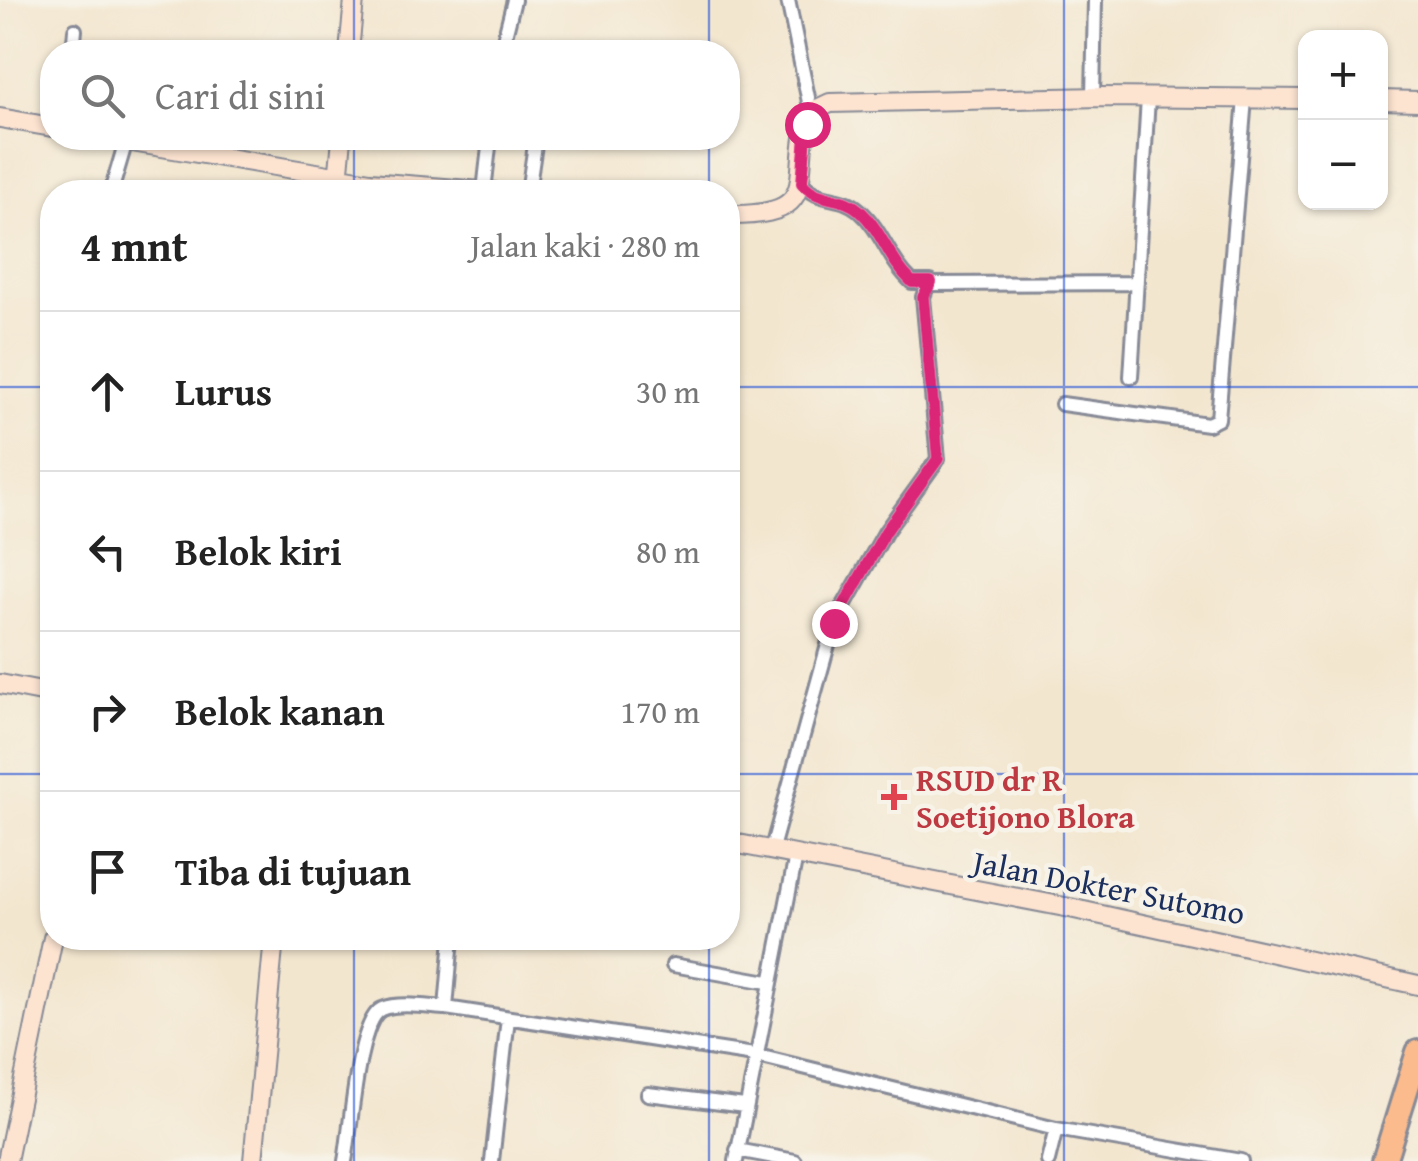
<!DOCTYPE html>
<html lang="id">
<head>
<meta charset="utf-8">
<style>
	:root { --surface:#fff; --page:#f6f6f6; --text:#222; --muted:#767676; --line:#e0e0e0 }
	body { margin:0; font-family:"Gentium Book Plus",serif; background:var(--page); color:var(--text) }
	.controls { position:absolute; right:30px; top:30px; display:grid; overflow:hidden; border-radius:20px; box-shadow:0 2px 8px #0004 }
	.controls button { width:90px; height:90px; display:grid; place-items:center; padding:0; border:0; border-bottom:2px solid var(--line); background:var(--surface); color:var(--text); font:50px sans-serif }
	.stop { position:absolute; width:30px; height:30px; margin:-22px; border:8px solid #db2777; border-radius:50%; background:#fff }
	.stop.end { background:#db2777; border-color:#fff; box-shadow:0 2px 10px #0008 }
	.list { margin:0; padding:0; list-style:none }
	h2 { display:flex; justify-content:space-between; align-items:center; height:130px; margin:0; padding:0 40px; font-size:42px }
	h2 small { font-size:32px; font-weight:400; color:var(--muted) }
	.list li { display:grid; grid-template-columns:65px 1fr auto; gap:30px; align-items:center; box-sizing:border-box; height:160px; padding:0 40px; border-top:2px solid var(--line) }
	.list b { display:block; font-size:38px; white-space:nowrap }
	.list em { font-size:32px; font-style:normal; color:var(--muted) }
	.icon { flex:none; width:55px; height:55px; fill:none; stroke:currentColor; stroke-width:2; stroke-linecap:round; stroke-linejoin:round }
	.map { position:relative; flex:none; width:1418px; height:1161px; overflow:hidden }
	.search { position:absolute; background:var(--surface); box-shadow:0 2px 8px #0004; left:40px; top:40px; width:700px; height:110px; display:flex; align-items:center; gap:25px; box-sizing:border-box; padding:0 35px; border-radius:40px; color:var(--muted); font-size:38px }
	.panel { position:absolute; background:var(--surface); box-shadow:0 2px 8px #0004; left:40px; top:180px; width:700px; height:770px; border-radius:40px }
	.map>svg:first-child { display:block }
</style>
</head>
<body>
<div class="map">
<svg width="1418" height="1161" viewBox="0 0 1418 1161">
	<rect width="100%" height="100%" fill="#f7f3e8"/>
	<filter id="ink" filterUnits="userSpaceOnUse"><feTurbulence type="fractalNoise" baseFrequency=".01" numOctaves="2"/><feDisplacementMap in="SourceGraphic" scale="20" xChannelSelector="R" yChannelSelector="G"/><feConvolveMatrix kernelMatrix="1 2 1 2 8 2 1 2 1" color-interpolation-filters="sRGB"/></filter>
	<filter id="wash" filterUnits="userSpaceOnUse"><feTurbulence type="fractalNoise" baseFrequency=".0048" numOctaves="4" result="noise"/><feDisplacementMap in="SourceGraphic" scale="40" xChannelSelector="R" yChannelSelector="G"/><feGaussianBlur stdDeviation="2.25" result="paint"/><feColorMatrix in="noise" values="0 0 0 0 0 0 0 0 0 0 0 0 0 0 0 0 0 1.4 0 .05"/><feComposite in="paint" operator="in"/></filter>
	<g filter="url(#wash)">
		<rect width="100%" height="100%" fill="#f3e6cf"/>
	</g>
	<g filter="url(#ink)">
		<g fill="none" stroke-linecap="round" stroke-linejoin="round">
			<g stroke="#878a96" stroke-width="18">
				<path id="street" d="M788,0L811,112
					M73,52L75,30
					M501,52L514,0
					M1093,97L1095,0
					M802,183C818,203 841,194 859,210C882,230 889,261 912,282H931
					M484,191L490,138
					M111,192L126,141
					M528,192L536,138
					M1131,377L1148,98
					M1062,404L1208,424L1218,419L1245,99
					M771,852L834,623L886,531L938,459L923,297L928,284L1137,283
					M452,938L446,1008L754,1055L1056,1129L1241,1161
					M673,965L768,982
					M648,1094L745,1106
					M737,1150L795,1161
					M345,1161C351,1131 357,1020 382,1009C399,1002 428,1007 446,1008
					M492,1161L508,1018
					M736,1161L796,856
					M1048,1161L1056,1129"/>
			</g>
			<g stroke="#878a96" stroke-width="22">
				<path id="secondary" d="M349,52L354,0
					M1380,100L1418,101
					M0,118L52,127
					M108,138L370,182L494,192
					M337,192L342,138
					M728,215C829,216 787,174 811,112L830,103L1101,97L1306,99
					M0,684L52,694
					M728,842L1070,908L1418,985
					M7,1161L53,938
					M253,1161L274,938"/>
			</g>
			<g stroke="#878a96" stroke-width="28">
				<path id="highway" d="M1384,1161L1418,1052"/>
			</g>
			<use href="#street" stroke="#fff" stroke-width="12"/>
			<use href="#secondary" stroke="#fde4d1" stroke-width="18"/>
			<use href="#highway" stroke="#fbbb8d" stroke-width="22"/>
		</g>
	</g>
	<g fill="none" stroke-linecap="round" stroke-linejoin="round" filter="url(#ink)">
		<path stroke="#db2777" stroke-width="12" d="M807,124L802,183C818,203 841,194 859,210C882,230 889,261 912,282H931L923,297L938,459L886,531L834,623"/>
	</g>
	<path fill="none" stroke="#1d4ed8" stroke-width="2.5" stroke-opacity="0.55" d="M354,0V52M709,0V52M1064,0V1161M354,138V192M709,138V192M0,387H52M728,387H1418M0,774H52M728,774H1418M354,938V1161M709,938V1161"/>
	<path fill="#e0444e" stroke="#f7f3e8" stroke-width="4" d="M889 782h10v10h10v10h-10v10h-10v-10h-10v-10h10z"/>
	<g text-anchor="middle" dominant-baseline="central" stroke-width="9" stroke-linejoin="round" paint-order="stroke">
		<g font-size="32" font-weight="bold" fill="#be3a42" stroke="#f7f3e8" text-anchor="start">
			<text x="916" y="779">RSUD dr R<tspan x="916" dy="37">Soetijono Blora</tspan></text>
		</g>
		<g font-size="32" fill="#1b2f5e" stroke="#f7f3e8">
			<text transform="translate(1109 887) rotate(11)">Jalan Dokter Sutomo</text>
		</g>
	</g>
</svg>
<div class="controls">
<button>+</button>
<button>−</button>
</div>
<div class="stop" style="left:807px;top:124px"></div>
<div class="stop end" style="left:834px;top:623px"></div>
<div class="search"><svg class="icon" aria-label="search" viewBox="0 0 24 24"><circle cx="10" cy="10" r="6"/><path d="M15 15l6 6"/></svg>Cari di sini</div>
<section class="panel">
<h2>4 mnt<small>Jalan kaki · 280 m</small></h2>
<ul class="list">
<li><svg class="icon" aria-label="ahead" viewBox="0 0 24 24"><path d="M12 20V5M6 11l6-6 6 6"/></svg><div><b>Lurus</b></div><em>30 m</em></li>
<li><svg class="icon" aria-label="left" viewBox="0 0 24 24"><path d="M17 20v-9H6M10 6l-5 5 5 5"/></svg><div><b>Belok kiri</b></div><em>80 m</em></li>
<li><svg class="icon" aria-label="right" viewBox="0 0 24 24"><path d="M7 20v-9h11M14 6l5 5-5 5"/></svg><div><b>Belok kanan</b></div><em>170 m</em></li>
<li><svg class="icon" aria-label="arrive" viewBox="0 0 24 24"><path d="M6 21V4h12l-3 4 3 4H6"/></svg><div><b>Tiba di tujuan</b></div></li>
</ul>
</section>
</div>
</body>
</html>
